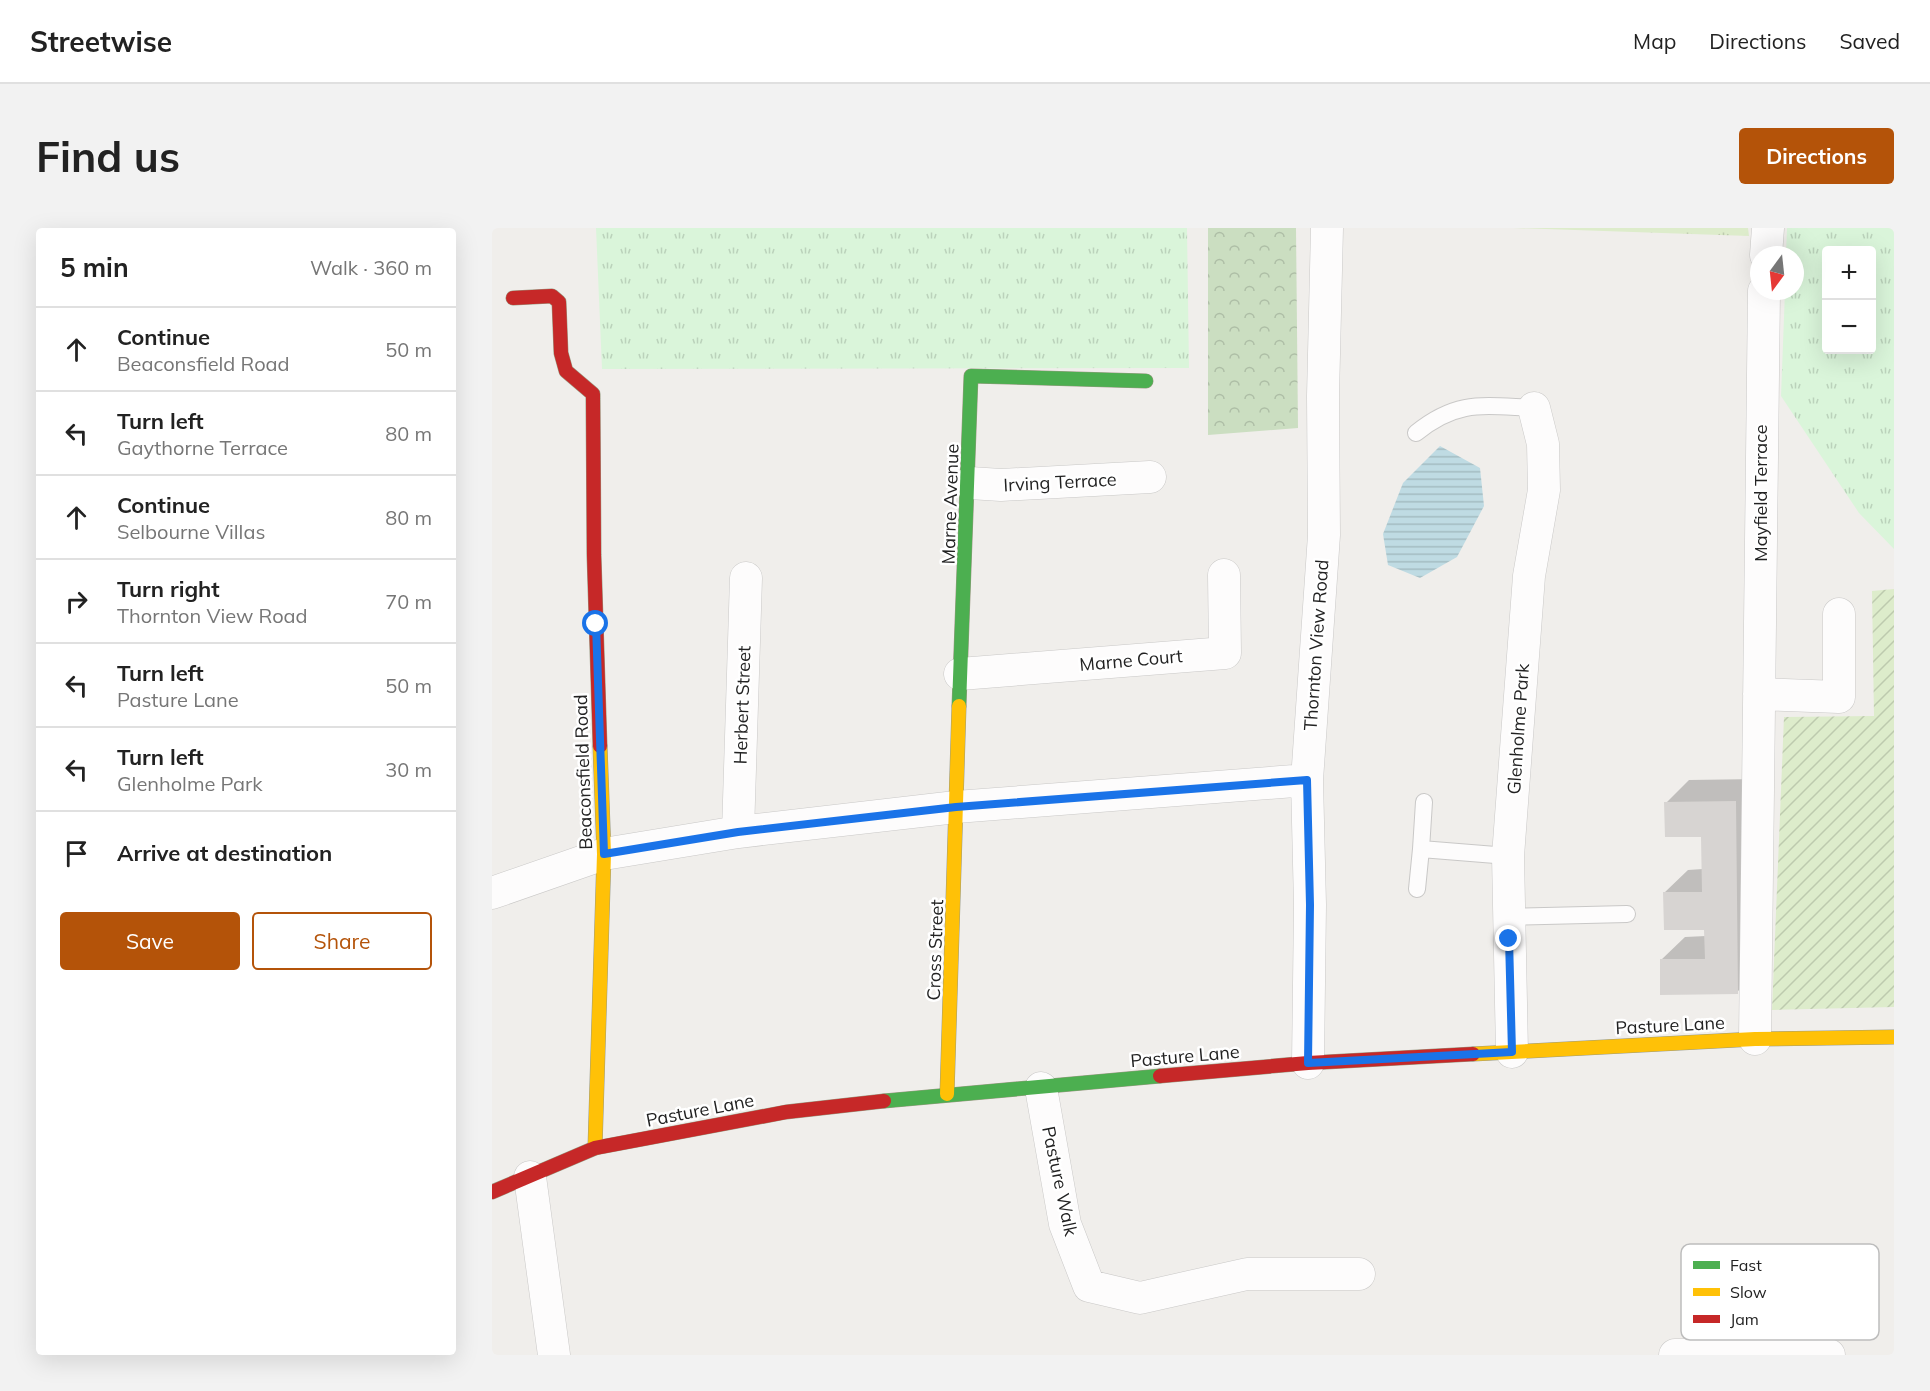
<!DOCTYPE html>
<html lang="en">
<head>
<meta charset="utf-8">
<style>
	:root { --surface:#fff; --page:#f2f2f2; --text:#222; --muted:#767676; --line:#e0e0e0; --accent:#b45309 }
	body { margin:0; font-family:Mulish,sans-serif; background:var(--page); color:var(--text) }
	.controls { position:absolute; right:18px; top:18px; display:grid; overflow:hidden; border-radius:6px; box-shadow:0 6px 24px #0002 }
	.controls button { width:54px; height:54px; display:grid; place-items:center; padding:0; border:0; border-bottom:2px solid var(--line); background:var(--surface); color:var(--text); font:30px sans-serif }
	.compass { position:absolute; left:1258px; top:18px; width:54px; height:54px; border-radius:50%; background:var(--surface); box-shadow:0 6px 24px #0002; rotate:195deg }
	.stop { position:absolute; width:18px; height:18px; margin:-14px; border:4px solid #1a73e8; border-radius:50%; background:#fff }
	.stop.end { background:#1a73e8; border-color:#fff; box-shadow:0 2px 6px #0008 }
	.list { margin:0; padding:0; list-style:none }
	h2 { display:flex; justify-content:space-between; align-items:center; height:78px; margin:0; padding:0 24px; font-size:26px }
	h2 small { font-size:20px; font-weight:400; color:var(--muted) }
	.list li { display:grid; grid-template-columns:39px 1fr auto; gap:18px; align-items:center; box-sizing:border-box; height:84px; padding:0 24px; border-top:2px solid var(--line) }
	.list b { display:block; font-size:22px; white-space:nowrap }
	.list p { margin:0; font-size:20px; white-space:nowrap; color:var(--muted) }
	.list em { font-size:20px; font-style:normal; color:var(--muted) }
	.actions { display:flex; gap:12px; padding:18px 24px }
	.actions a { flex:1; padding:14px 0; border:2px solid var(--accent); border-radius:6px; text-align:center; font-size:21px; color:var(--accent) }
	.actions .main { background:var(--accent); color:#fff }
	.icon { flex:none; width:33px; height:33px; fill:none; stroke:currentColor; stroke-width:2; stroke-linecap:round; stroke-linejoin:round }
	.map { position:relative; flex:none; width:1402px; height:1127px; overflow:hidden; border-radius:6px }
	header { display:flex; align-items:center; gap:36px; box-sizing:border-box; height:84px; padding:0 30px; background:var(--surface); border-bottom:2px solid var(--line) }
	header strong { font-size:28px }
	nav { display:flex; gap:33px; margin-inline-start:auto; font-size:21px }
	.intro { display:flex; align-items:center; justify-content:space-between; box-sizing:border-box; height:144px; padding:0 36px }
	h1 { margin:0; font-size:42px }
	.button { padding:15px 27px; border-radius:6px; background:var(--accent); color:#fff; font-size:21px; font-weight:700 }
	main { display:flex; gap:36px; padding:0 36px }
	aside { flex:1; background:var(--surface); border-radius:6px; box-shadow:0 6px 24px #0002 }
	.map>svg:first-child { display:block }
</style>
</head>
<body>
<header>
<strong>Streetwise</strong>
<nav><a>Map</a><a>Directions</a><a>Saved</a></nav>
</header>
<div class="intro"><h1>Find us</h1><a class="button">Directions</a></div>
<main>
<aside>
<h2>5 min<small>Walk · 360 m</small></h2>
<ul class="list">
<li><svg class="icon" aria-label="ahead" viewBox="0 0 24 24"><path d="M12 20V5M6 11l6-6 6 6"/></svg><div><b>Continue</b><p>Beaconsfield Road</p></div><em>50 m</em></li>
<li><svg class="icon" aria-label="left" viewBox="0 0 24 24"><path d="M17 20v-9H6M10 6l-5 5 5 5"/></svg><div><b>Turn left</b><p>Gaythorne Terrace</p></div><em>80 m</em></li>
<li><svg class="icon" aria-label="ahead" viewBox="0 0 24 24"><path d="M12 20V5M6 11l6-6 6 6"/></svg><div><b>Continue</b><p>Selbourne Villas</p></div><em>80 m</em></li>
<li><svg class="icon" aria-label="right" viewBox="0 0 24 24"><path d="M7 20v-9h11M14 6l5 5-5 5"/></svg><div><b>Turn right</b><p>Thornton View Road</p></div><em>70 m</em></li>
<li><svg class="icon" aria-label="left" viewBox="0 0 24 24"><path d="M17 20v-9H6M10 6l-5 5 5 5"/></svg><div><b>Turn left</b><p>Pasture Lane</p></div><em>50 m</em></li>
<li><svg class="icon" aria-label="left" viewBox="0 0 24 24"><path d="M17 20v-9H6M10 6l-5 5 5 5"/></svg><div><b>Turn left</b><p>Glenholme Park</p></div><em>30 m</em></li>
<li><svg class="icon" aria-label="arrive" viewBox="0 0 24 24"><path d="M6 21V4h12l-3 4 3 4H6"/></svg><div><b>Arrive at destination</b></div></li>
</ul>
<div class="actions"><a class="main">Save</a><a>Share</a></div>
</aside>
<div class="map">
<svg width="1402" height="1127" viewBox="0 0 1402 1127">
	<defs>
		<pattern id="grass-tufts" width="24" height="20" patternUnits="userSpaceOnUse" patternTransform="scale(1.5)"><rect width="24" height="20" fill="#ddeccb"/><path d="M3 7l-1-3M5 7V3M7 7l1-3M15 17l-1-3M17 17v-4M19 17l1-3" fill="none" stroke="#bdcaae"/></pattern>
		<pattern id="forest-crowns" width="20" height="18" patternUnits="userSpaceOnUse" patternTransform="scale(1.5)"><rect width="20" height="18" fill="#cbdec1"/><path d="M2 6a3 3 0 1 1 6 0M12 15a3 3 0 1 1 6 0" fill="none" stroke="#aebea6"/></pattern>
		<pattern id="park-tufts" width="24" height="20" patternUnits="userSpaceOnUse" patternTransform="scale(1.5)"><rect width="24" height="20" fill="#daf5da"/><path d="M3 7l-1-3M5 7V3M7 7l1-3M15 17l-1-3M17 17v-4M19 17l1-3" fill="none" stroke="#bbd2bb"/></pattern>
		<pattern id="garden-furrows" width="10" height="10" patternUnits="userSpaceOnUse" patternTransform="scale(1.5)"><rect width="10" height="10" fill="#ddeccb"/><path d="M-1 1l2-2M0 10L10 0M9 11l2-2" fill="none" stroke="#bdcaae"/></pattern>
		<pattern id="water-rules" width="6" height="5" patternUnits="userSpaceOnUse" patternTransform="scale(1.5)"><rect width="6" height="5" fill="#bfdbe3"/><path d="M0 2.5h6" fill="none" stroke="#a4bcc2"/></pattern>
	</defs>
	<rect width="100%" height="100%" fill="#f0eeeb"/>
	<path fill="url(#grass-tufts)" d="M1021,0H1256L1257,8Z"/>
	<path fill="url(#forest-crowns)" d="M716,0H804L806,200L716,207Z"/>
	<path fill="url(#park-tufts)" fill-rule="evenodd" d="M104,0H695L697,140L110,141Z
		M1295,0H1402V321L1367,285L1289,168L1293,63H1303V27H1294ZM1334,22H1380V122H1334Z"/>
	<path fill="url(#garden-furrows)" d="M1402,361V779L1280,782L1292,489L1382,488L1380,363Z"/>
	<path fill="url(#water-rules)" d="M948,218L988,240L992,278L965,329L928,350L896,337L891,306L911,255Z"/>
	<path fill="#0003" d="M1266,551L1269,741L1245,764L1169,732L1193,709L1214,708V700L1172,665L1196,642L1211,641V607L1174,575L1197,552Z"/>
	<path fill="#d7d4d2" d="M1244,573L1246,766L1168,767V731H1213L1212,702H1172L1171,664H1210L1209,609H1173L1172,574Z"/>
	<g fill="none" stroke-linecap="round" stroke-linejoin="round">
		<g stroke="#c9c8c7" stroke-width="18">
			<path id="lane" d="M924,205C966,171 992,178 1042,180
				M932,574L929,621L1016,628
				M925,661L929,621
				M1017,689L1135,686"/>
		</g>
		<g stroke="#c9c8c7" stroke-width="33">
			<path id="street" d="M1274,27L1276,0
				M478,255L509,257L658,249
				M468,446L733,425L732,347
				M1267,466L1347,469V386
				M246,604L254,350
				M0,665L112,626L246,604L464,579L815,552
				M1263,811L1272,63
				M1020,824L1016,628L1037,348L1052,262L1051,216L1042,180
				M816,835L818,677L815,552L832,307L831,168L835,0
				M549,860L573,996L597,1058L648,1070L755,1046H867
				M38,949L62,1127
				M1183,1127H1337"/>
		</g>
		<g stroke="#999a82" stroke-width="15">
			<path id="fast" d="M467,478L479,148L654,153
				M392,873L668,848"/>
		</g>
		<g stroke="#999a82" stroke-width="15">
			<path id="slow" d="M981,826L1263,811L1402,809
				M455,866L467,478
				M103,920L112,626L108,518"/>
		</g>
		<g stroke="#999a82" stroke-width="15">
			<path id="jam" d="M21,70L60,68L67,74L69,125L74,143L101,166L102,327L108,518
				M668,848L816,835L981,826
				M0,964L103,920L294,884L392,873"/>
		</g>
		<use href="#lane" stroke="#fdfcfc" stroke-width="16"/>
		<use href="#street" stroke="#fdfcfc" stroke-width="32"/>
		<use href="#fast" stroke="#4caf50" stroke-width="14"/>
		<use href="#slow" stroke="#ffc107" stroke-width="14"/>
		<use href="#jam" stroke="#c62828" stroke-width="14"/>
	</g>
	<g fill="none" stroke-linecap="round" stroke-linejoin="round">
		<path stroke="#1a73e8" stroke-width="8" d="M104,396L112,626L246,604L464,579L815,552L818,677L816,835L1020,824L1017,711"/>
	</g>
	<g text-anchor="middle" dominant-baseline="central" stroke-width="5" stroke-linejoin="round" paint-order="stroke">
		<g font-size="18" fill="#222" stroke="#fff">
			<text transform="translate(568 254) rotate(-3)">Irving Terrace</text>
			<text transform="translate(1268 265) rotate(-90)">Mayfield Terrace</text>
			<text transform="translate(458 276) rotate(-88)">Marne Avenue</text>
			<text transform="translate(824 417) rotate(-86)">Thornton View Road</text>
			<text transform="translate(639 432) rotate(-5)">Marne Court</text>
			<text transform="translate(250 477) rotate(-88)">Herbert Street</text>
			<text transform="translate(1026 501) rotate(-86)">Glenholme Park</text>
			<text transform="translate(91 544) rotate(-92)">Beaconsfield Road</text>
			<text transform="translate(443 722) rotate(-88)">Cross Street</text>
			<text transform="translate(1178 797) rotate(-3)">Pasture Lane</text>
			<text transform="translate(693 828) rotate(-5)">Pasture Lane</text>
			<text transform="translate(208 882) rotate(-11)">Pasture Lane</text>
			<text transform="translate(568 953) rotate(78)">Pasture Walk</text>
		</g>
	</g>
	<rect x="1189" y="1016" width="198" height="96" rx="9" fill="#fff" stroke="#bdbdbd" stroke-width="1.5"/>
	<rect x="1201" y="1033" width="27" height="8" fill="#4caf50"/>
	<rect x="1201" y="1060" width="27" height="8" fill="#ffc107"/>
	<rect x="1201" y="1087" width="27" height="8" fill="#c62828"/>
	<g font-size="16" fill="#222">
		<text x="1238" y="1043">Fast</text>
		<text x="1238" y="1070">Slow</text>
		<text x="1238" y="1097">Jam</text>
	</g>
</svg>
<div class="controls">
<button>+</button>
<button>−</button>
</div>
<svg class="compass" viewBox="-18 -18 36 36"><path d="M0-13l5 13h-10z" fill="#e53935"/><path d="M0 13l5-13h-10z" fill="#767676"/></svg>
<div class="stop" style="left:104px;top:396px"></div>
<div class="stop end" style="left:1017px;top:711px"></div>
</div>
</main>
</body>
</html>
